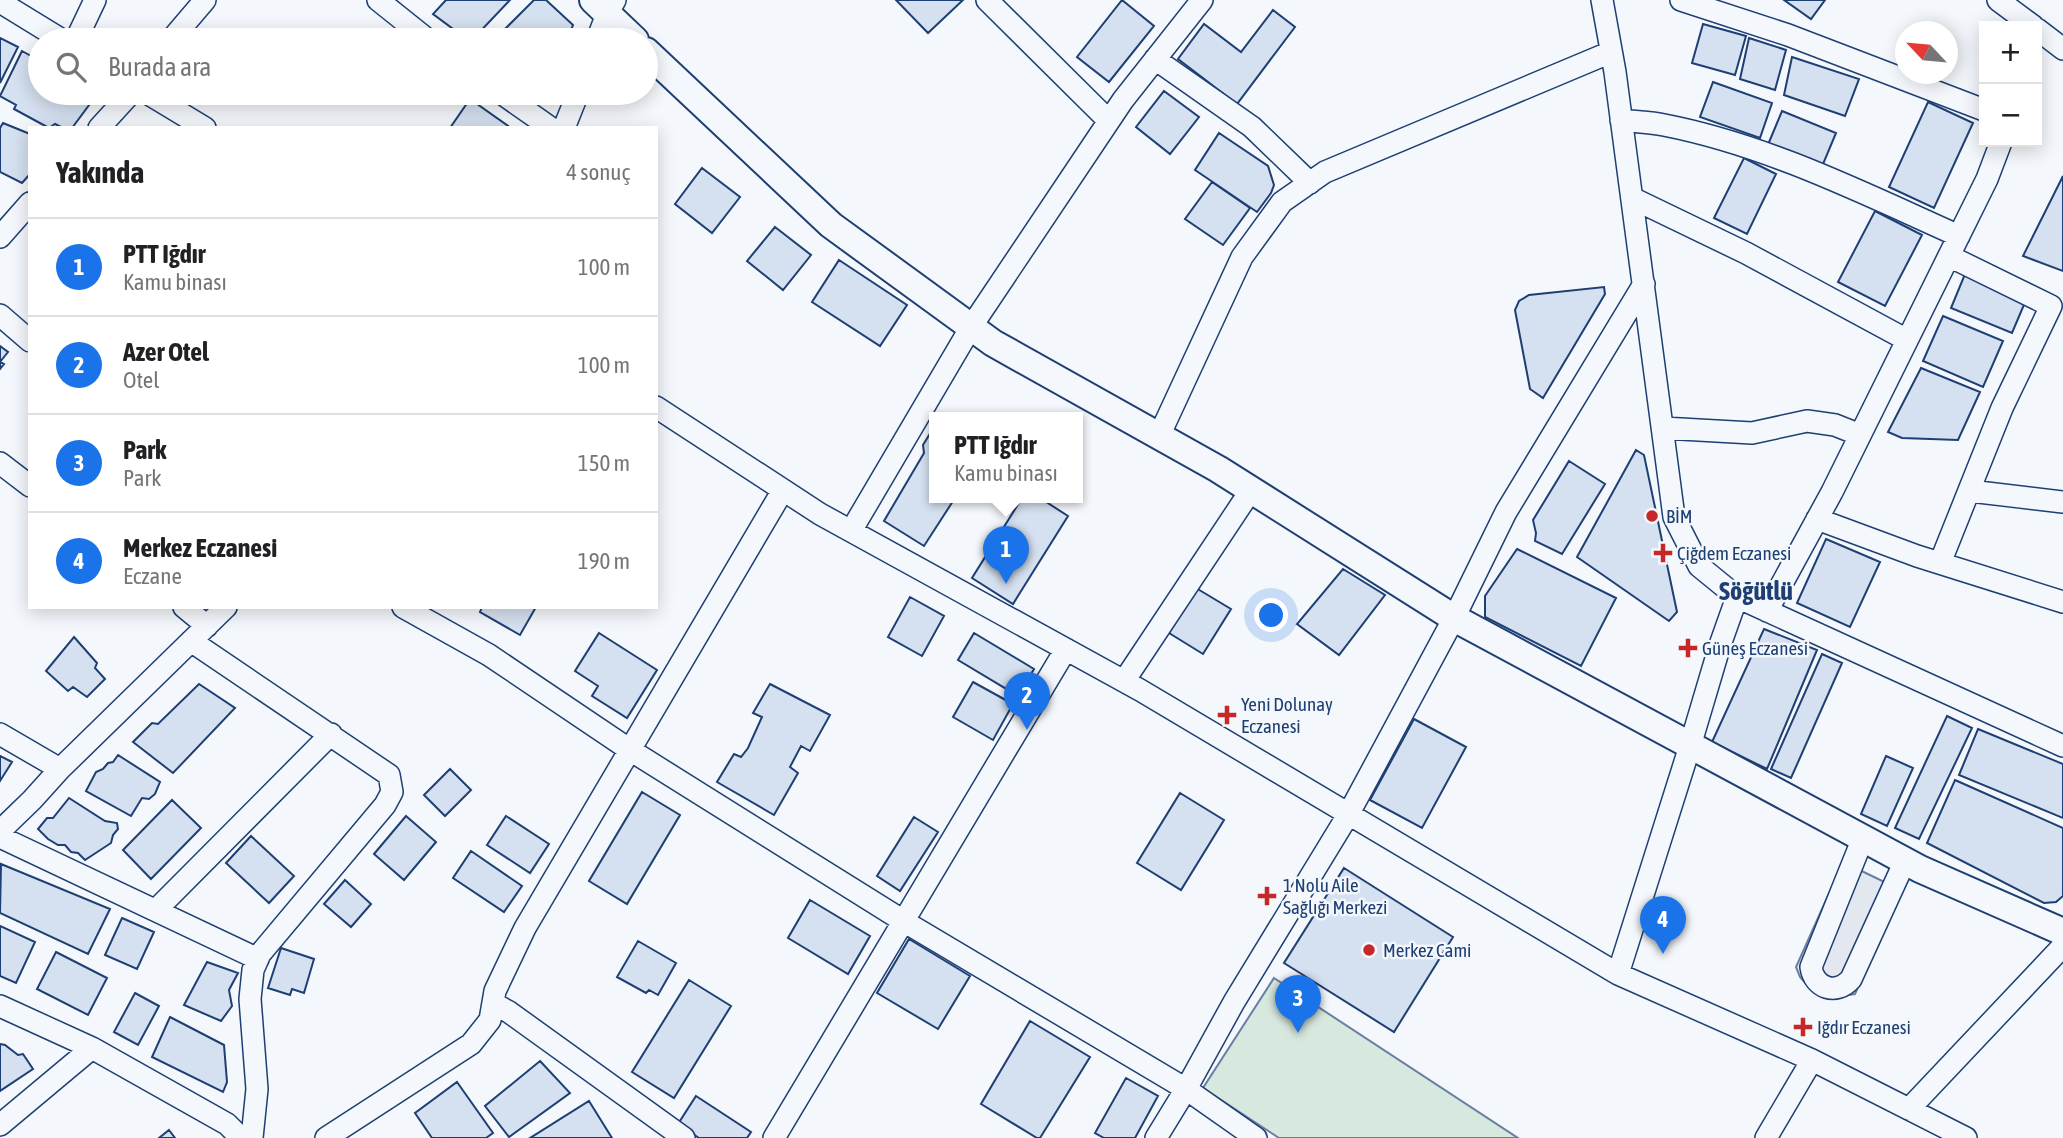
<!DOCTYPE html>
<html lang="tr">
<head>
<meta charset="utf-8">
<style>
	:root { --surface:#fff; --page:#f2f2f2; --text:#202124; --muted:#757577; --line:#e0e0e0; --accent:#1a73e8 }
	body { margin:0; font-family:"Asap Condensed",sans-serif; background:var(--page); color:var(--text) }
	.controls { position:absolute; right:21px; top:21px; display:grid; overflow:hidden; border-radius:0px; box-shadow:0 4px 18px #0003 }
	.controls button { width:63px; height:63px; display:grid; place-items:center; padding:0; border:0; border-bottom:2px solid var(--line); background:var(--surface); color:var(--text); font:35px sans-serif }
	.compass { position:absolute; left:1895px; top:21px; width:63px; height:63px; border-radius:50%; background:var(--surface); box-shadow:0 4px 18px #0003; rotate:296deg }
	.you { position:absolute; left:1272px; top:616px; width:24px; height:24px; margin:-18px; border:5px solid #fff; border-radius:50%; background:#1a73e8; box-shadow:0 0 0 10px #1a73e833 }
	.badge { display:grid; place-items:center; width:46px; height:46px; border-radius:50%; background:var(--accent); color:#fff; font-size:23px; font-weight:700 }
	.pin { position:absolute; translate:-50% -58px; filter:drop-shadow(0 2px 4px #0008) }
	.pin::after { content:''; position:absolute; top:37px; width:24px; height:21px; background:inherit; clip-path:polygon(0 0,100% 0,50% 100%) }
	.popup { position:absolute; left:929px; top:412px; width:154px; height:91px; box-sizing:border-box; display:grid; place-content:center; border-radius:0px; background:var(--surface); filter:drop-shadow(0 2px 5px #0005); font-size:23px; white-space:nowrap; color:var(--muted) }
	.popup b { font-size:26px; color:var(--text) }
	.popup::after { content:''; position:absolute; left:50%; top:100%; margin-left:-14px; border:14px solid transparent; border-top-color:var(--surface) }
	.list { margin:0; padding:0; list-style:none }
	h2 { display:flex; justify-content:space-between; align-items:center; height:91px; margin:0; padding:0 28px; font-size:30px }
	h2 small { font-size:23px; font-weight:400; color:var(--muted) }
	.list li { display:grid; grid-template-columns:46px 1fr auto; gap:21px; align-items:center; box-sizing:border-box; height:98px; padding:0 28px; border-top:2px solid var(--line) }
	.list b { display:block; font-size:26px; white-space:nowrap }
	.list p { margin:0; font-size:23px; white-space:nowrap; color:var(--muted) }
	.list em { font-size:23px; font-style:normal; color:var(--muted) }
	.icon { flex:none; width:38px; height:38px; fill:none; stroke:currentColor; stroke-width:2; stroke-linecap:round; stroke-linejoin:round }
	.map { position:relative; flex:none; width:2063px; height:1138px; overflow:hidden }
	.search { position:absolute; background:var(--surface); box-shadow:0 4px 18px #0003; left:28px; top:28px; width:630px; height:77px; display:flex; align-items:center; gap:18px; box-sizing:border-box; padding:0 24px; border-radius:38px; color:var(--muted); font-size:26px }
	.panel { position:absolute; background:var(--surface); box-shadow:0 4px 18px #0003; left:28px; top:126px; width:630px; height:483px; border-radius:0px }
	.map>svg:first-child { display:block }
</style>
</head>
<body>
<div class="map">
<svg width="2063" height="1138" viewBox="0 0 2063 1138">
	<rect width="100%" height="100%" fill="#f4f7fb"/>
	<path fill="#d7e8df" stroke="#687fa3" stroke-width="2" d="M1274,978L1518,1138H1279L1203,1088Z"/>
	<path fill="#e3e8f0" stroke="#687fa3" stroke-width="2" d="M1843,862L1901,890L1855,994L1841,996L1810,988L1800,977L1796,967Z"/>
	<path fill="#d5e0f0" stroke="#1d3f73" stroke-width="2" d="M446,0H510L472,40H468L433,14Z
		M534,0H546L573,25L567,40H494Z
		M896,0H963L928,33Z
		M1122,0L1154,26L1109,82L1077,57Z
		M1784,0H1825L1811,19Z
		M1273,10L1295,27L1237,104L1178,59L1204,24L1241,52Z
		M1703,24L1746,36L1735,75L1692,63Z
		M0,38L18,47L0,83Z
		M1749,38L1786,50L1775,90L1740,79Z
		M22,51L40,61V93H98L72,128H63L55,124L49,128L14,109L16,105L0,96Z
		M1792,57L1859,79L1845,116L1784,95Z
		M1713,82L1772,103L1760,138L1700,117Z
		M1164,91L1199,117L1170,154L1136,127Z
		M470,99L511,128H450Z
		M1928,102L1973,123L1934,208L1889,187Z
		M1782,111L1836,133L1821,169L1767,147Z
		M3,123L30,134V174L22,183L0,172V128Z
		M1219,133L1268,166L1274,185L1271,193L1257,212L1195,170Z
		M1744,158L1776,174L1747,234L1714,218Z
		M702,168L740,197L712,233L675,204Z
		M2063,176V271L2023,256Z
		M1212,182L1250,208L1223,245L1185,219Z
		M1875,211L1922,235L1885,306L1838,282Z
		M775,227L811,255L783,290L747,261Z
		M839,260L907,305L880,346L812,302Z
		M1965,274L2026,300L2012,333L1951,308Z
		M1604,287L1605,294L1543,398L1530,389L1515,310L1519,301L1529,295Z
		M1943,316L2003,341L1983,387L1923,361Z
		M0,346L8,352L0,362L4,364L0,369Z
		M1921,368L1980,392L1958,440L1902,438L1888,432Z
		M934,427V498H955L924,546L884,521L924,453L923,445Z
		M1636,450L1644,455L1677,612L1669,621L1577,557Z
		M1569,461L1605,484L1562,554L1535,541L1536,533L1533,520Z
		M1022,498H1040L1068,516L1013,604L972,578Z
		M1826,539L1880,562L1850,627L1797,603Z
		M1517,549L1616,598L1581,666L1485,617V596Z
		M1343,569L1385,595L1339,655L1297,624Z
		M1196,588L1231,609L1203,654L1169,633Z
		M910,597L944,616L922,656L888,637Z
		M482,607H536L520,635L480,612Z
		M1764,629L1817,650L1767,769L1712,742Z
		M599,633L657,670L627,718L592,696L598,686L575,671Z
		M974,633L1034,669L1018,696L958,660Z
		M74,637L97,663L95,668L105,679L87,697L73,687L68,691L46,671Z
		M1822,654L1842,663L1791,778L1771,769Z
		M973,682L1013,704L993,740L953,717Z
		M199,684L235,708L173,773L133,742L152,723L158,724Z
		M770,684L830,715L810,751L801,746L790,767L798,773L774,815L717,782L734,754L741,757L748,748L762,717L753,713Z
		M1947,716L1972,728L1919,839L1895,828Z
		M1414,719L1466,747L1422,828L1370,800Z
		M1978,729L2063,764V818L1959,775Z
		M118,755L160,782L155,794L149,799L142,798L131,816L86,791L96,772L103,769L108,763L113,762Z
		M0,756L12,762L0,781Z
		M1886,756L1913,768L1887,826L1861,814Z
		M450,769L471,790L445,816L424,795Z
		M1955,780L2063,828V896L2056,902L2044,903L1927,843Z
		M642,792L680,815L627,904L589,881Z
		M1180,793L1224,820L1181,890L1137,863Z
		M69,798L105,821L117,823L118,829L113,835L111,843L85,860L78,853L71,852L65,845H58L48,839L38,829L47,818H53Z
		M172,800L201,828L151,879L123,850Z
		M406,816L436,842L404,880L374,854Z
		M506,816L549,844L530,873L487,845Z
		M914,817L938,832L900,891L877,876Z
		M251,836L294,876L269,903L226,863Z
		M471,851L522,886L504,912L453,878Z
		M1,864L110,909L88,954L0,913Z
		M1344,868L1453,937L1394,1032L1284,963Z
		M345,880L371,904L351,927L324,904Z
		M810,900L870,936L848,974L788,938Z
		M122,918L154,932L137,969L105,955Z
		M0,926L35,942L16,983L0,976Z
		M909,939L970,976L938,1029L877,993Z
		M638,941L676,963L658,995L649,990L646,993L617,977Z
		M281,948L314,959L304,993L292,989L290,995L268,988Z
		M56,952L107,978L88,1015L37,989Z
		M207,962L238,973L229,990L232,1006L221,1021L184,1005Z
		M689,980L731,1006L674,1098L632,1072Z
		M135,993L159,1006L138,1045L114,1032Z
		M170,1017L224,1045L227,1082L223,1092L152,1057Z
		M1030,1021L1090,1057L1040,1138H1037L981,1104Z
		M0,1044L5,1045L18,1055L23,1054L33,1069L0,1091Z
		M540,1061L570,1093L509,1137L485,1106Z
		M1126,1078L1158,1096L1135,1138H1104L1095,1133Z
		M457,1082L493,1133L486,1138H432L415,1113Z
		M696,1096L751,1132L747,1138H699L678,1124Z
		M589,1101L612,1138H530Z
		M169,1130L175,1138H159Z"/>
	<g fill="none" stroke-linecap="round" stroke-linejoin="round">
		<g stroke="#1d3f73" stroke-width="24">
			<path id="minor" d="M378,0L428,40
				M987,0L1109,121
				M1602,0L1615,72L1674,517L1699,566L1737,597L2063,746
				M1681,0L1788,35L1984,110
				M1998,0L2033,26
				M0,2L62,40
				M2037,29L2063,49
				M76,40L95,0
				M171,40L205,0
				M597,40L607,14L615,0
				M1155,59L1252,127L1310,183
				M147,93L205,128
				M501,93L551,128
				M1621,120C1635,122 1650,122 1664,125C1767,145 1863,193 1959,236
				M99,128L131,93
				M564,128L578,93
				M1632,198L1746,253L1907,340
				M0,237L30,203
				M0,315L30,341
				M656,407L820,514L1140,690L1618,974L1812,1060L1966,1138
				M1663,428L1752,433L1807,421L1835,425L1860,435
				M1159,436L1242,257L1282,202L1325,172L1611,52
				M0,463L30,486
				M1970,491L2063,502
				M1817,519L1917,556L2063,602
				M851,531L971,327L1123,100L1202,0
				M1940,563L2002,408L2051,306L1949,256
				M184,607L207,626
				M403,607L489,655L630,750L905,922L1186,1089L1256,1138
				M1767,611L1832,492L1987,179L2001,142
				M191,641L389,775L392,792L385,805L260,954L253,970L250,999L257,1089L252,1138
				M1124,681L1251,490
				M0,734L60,769
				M0,831L32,800L60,769L226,607
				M0,837L258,959
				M1863,838L1811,967C1814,988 1836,996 1851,979L1905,861
				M156,910L331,734
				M1618,974L1690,746L1720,645L1737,597
				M493,1003L509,1012L684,1138
				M0,1006L92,1048L227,1124L241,1138
				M1909,1109L2063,946
				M0,1125L92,1048
				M326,1138L471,1044L490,1020L495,991L525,928L783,490
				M774,1138L1066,649
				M1156,1138L1186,1089L1234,1002L1348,815L1454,618L1506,512L1644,284
				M1766,1138L1812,1060"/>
		</g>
		<g stroke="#1d3f73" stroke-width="30">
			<path id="major" d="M593,0L635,40
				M646,51L831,225L993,343L1218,469L1454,618L1920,869L2063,932"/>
		</g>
		<use href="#minor" stroke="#f4f7fb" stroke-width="21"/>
		<use href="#major" stroke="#f4f7fb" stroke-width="26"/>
	</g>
	<g fill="#c62828" stroke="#f4f7fb" stroke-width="2.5">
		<circle cx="1652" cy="516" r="7"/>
		<path d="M1659.5 542.5h7v7h7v7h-7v7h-7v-7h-7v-7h7z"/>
		<path d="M1684.5 637.5h7v7h7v7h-7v7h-7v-7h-7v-7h7z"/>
		<path d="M1223.5 704.5h7v7h7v7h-7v7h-7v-7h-7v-7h7z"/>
		<path d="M1263.5 885.5h7v7h7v7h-7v7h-7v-7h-7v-7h7z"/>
		<circle cx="1369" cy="950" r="7"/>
		<path d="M1799.5 1016.5h7v7h7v7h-7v7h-7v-7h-7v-7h7z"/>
	</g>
	<g text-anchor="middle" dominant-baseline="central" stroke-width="5" stroke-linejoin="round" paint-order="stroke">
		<g font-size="19" fill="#1d3f73" stroke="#f4f7fb" text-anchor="start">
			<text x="1666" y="516">BİM</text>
			<text x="1677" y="553">Çiğdem Eczanesi</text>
			<text x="1702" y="648">Güneş Eczanesi</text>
			<text x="1241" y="704">Yeni Dolunay<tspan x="1241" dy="22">Eczanesi</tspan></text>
			<text x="1283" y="885">1 Nolu Aile<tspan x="1283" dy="22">Sağlığı Merkezi</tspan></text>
			<text x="1383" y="950">Merkez Cami</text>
			<text x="1817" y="1027">Iğdır Eczanesi</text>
		</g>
		<g font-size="26" font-weight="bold" fill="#1d3f73" stroke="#f4f7fb">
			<text x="1756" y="591">Söğütlü</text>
		</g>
	</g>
</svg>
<div class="controls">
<button>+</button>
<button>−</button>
</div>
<svg class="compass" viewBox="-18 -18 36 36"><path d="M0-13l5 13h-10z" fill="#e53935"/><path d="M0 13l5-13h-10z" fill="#757577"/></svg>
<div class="you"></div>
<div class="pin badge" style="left:1006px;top:584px">1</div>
<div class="popup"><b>PTT Iğdır</b>Kamu binası</div>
<div class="pin badge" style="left:1027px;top:730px">2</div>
<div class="pin badge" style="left:1298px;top:1033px">3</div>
<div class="pin badge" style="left:1663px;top:954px">4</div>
<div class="search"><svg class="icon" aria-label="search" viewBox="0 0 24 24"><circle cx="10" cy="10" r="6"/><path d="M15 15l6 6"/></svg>Burada ara</div>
<section class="panel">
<h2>Yakında<small>4 sonuç</small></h2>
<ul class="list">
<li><span class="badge">1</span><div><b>PTT Iğdır</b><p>Kamu binası</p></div><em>100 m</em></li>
<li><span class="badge">2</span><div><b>Azer Otel</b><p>Otel</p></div><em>100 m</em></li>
<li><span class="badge">3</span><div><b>Park</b><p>Park</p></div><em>150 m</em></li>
<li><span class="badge">4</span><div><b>Merkez Eczanesi</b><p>Eczane</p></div><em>190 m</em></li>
</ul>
</section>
</div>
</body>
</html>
